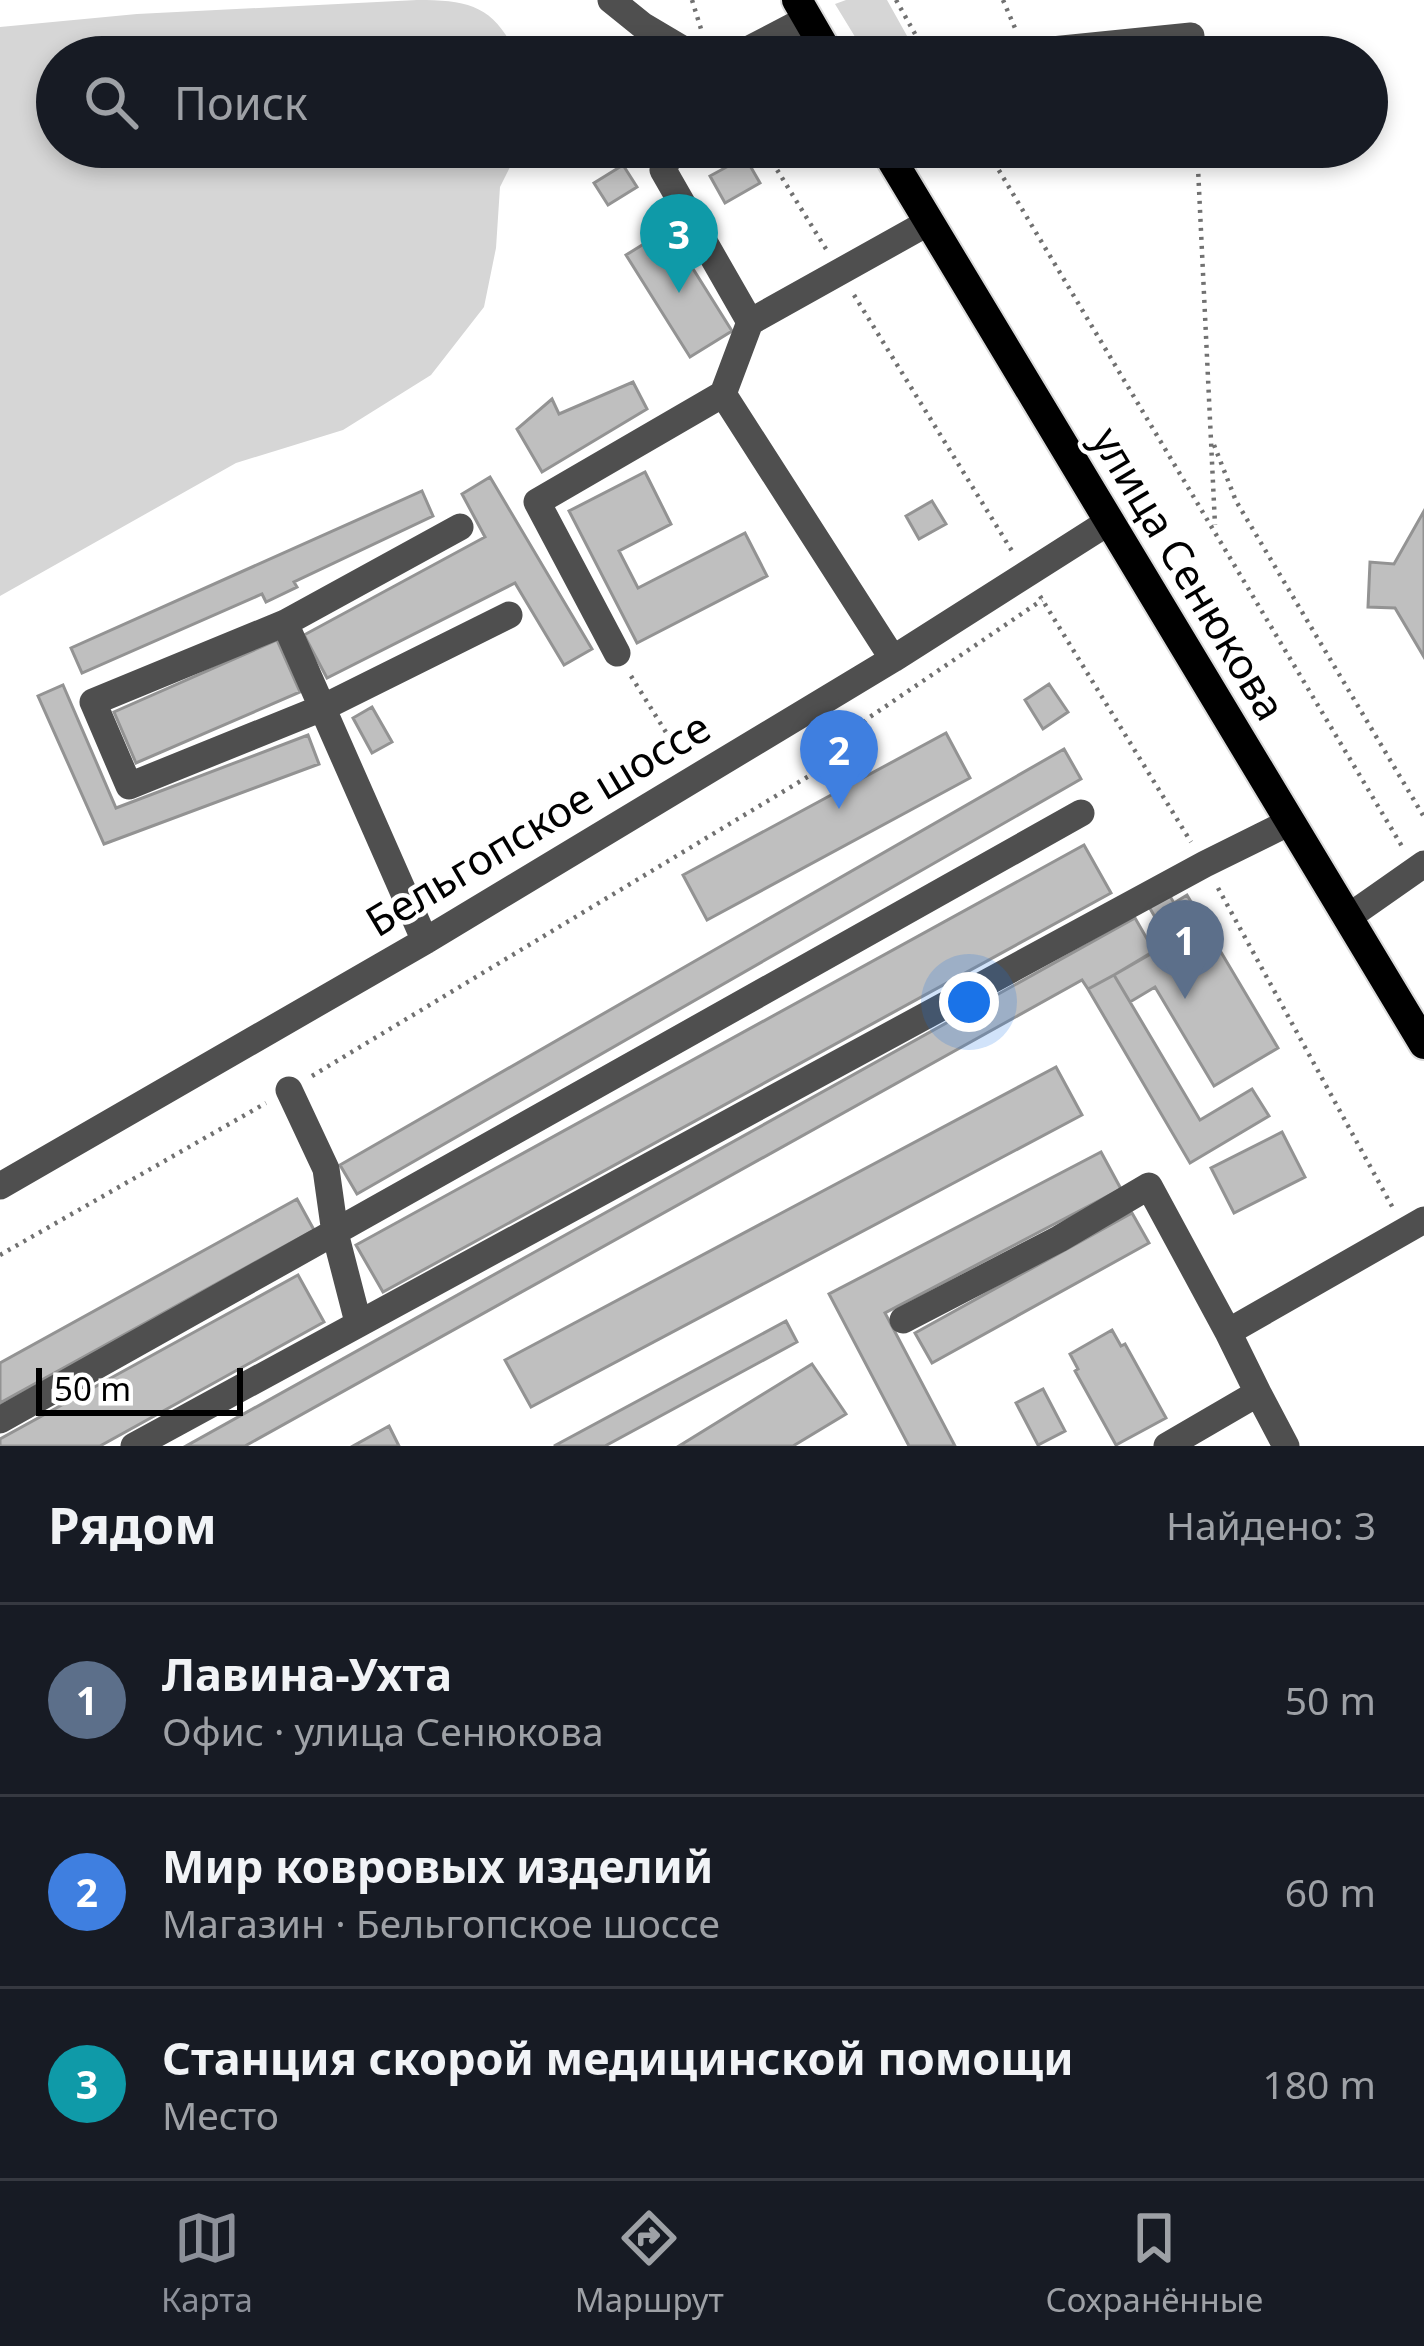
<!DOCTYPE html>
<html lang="ru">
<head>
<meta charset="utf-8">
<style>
	:root { --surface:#171b24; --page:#242831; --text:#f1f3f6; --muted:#9ea1a6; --line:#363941; --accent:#8c9099 }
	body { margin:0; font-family:"Noto Sans",sans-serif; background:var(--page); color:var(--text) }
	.scale { position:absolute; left:36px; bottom:30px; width:207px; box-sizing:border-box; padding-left:12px; border:6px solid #000; border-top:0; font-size:33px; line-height:42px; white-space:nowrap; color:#000; -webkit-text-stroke:9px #fff; paint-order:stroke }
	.you { position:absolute; left:969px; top:1002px; width:42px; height:42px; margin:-30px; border:9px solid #fff; border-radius:50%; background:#1a73e8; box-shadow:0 0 0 18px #1a73e833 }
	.badge { display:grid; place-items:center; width:78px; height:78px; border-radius:50%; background:var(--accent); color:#fff; font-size:39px; font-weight:700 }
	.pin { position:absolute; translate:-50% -99px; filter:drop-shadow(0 3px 6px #0008) }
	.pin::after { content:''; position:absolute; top:63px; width:42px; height:36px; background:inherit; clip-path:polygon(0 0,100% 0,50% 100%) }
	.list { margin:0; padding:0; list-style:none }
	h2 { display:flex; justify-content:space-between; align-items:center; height:156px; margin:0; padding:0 48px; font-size:51px }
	h2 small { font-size:39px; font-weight:400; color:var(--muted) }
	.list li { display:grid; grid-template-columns:78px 1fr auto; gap:36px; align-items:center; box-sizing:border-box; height:192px; padding:0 48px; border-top:3px solid var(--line) }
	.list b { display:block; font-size:45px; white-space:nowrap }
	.list p { margin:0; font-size:39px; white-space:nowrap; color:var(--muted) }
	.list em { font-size:39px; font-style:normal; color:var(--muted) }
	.icon { flex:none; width:66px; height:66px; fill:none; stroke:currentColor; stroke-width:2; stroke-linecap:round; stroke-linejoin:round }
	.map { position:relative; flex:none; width:1424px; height:1446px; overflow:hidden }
	.search { position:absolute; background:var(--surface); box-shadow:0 6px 18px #0003; left:36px; right:36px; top:36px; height:132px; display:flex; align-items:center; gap:30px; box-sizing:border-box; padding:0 42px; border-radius:66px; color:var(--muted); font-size:45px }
	.sheet { height:732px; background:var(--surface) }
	nav { display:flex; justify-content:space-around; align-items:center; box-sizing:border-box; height:168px; border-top:3px solid var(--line); background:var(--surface); font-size:33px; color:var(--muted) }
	nav a { display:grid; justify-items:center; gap:6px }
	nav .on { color:var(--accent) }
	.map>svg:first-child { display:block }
</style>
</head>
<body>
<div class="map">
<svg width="1424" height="1446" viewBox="0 0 1424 1446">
	<rect width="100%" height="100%" fill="#fff"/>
	<path fill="#d6d6d6" d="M417,0C471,0 494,6 518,57H57V147H520L500,187L496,248L484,307L431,375L343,430L236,463L0,596V27L137,14Z
		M846,0H887L916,52L883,53L860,45L835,4Z"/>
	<path fill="#bfbfbf" stroke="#939393" stroke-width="3" d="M745,157L760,183L725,203L710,176Z
		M623,165L637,187L608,205L594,183Z
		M668,229L732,331L690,357L626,255Z
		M633,382L647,409L542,472L517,429L552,399L559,414Z
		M645,472L671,524L619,551L638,588L745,533L767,576L637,643L569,511Z
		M490,477L592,649L564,665L515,583L327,678L304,635L485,537L462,494Z
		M422,491L433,516L294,582L297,587L266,602L262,594L82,673L71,648Z
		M932,501L946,524L919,539L906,516Z
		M1424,511V657L1395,608L1368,607L1370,562L1394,564Z
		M277,640L300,692L136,763L114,712Z
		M1049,684L1068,712L1043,729L1025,700Z
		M63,685L116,808L308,735L319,764L104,844L38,696Z
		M372,707L392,742L372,753L353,718Z
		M946,733L970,778L707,920L683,875Z
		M1064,749L1081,779L357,1194L340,1165Z
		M1084,845L1111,893L383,1292L356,1245Z
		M1168,893L1174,903L1187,895L1278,1048L1214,1086L1155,987L1130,1002L1114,975L1170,943L1148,905Z
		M1135,918L1154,951L1114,975L1088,989L1082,980L245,1446H186Z
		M1114,975L1200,1120L1252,1089L1269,1116L1190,1163L1088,989Z
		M1056,1067L1082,1115L531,1407L505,1360Z
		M1282,1132L1305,1177L1234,1213L1211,1168Z
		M1101,1152L1121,1189L885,1313L955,1446H909L829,1294Z
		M297,1199L314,1230L0,1403V1363Z
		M1132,1213L1149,1243L932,1363L915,1333Z
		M298,1275L324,1322L100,1446H0V1439Z
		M786,1321L797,1342L605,1446H554Z
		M1112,1330L1121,1346L1125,1344L1166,1418L1116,1445L1075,1371L1078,1369L1070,1354Z
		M812,1364L846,1414L793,1446H679Z
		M1043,1389L1065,1431L1038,1445L1016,1403Z
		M389,1426L399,1446H353Z"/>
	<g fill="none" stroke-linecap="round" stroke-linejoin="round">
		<g stroke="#dbdbdb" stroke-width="34">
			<path id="major" d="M797,0L830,57
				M884,147L1424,1044"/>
		</g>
		<path stroke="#717171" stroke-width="4.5" stroke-dasharray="3 6" stroke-linecap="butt" d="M692,0L701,29
			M896,0L928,57
			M1003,0L1015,28
			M924,51L956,47
			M763,147L826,249
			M985,147L1403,848
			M1197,147L1215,525
			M854,295L1012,551
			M1214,445L1236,501L1424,817
			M1040,596L1191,842
			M631,676L682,758
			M1218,888L1394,1210
			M312,1076L809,776L867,719L1042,600
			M0,1255L266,1103"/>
		<path stroke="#4f4f4f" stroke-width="27" d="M611,0L642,25L696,57
			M734,57L807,19
			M982,57L1191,36
			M674,147L663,170L750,322L929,222
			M750,322L723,394L893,659
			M460,527L285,623L93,702L129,786L322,708L509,615
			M285,623L425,941
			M617,653L537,502L723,394
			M1347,918L1424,864
			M289,1090L326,1169L335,1233L358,1322
			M0,1186L425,941L893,659L1110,521
			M903,1320L1059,1239L1149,1186L1228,1332
			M1258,1393L1286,1446
			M0,1420L1081,813
			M134,1446L1205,864L1290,822
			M1167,1446L1258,1393L1228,1332L1424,1220"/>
		<use href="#major" stroke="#000" stroke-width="30"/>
	</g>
	<g text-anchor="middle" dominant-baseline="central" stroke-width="9" stroke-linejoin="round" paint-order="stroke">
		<g font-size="42" fill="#000" stroke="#fff">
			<text transform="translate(1190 573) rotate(59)">улица Сенюкова</text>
			<text transform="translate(537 823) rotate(-31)">Бельгопское шоссе</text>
		</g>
	</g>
</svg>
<div class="scale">50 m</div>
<div class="you"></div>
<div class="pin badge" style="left:1185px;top:999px;background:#5c6f8a">1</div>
<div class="pin badge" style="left:839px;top:809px;background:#3f7fe0">2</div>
<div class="pin badge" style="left:679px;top:293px;background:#0f9aa8">3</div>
<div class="search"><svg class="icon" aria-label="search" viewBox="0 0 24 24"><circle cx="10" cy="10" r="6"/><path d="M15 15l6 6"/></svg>Поиск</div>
</div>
<section class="sheet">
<h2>Рядом<small>Найдено: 3</small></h2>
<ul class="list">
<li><span class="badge" style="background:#5c6f8a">1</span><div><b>Лавина-Ухта</b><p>Офис · улица Сенюкова</p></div><em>50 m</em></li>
<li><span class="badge" style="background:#3f7fe0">2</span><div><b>Мир ковровых изделий</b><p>Магазин · Бельгопское шоссе</p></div><em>60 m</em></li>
<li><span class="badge" style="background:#0f9aa8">3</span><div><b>Станция скорой медицинской помощи</b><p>Место</p></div><em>180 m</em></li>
</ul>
</section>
<nav>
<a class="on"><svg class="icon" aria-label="map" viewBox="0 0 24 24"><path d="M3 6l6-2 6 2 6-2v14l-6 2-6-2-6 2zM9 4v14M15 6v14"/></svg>Карта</a>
<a><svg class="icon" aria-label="directions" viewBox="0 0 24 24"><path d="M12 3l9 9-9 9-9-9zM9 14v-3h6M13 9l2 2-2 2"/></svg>Маршрут</a>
<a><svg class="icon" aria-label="saved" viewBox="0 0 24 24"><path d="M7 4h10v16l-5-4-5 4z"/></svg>Сохранённые</a>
</nav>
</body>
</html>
